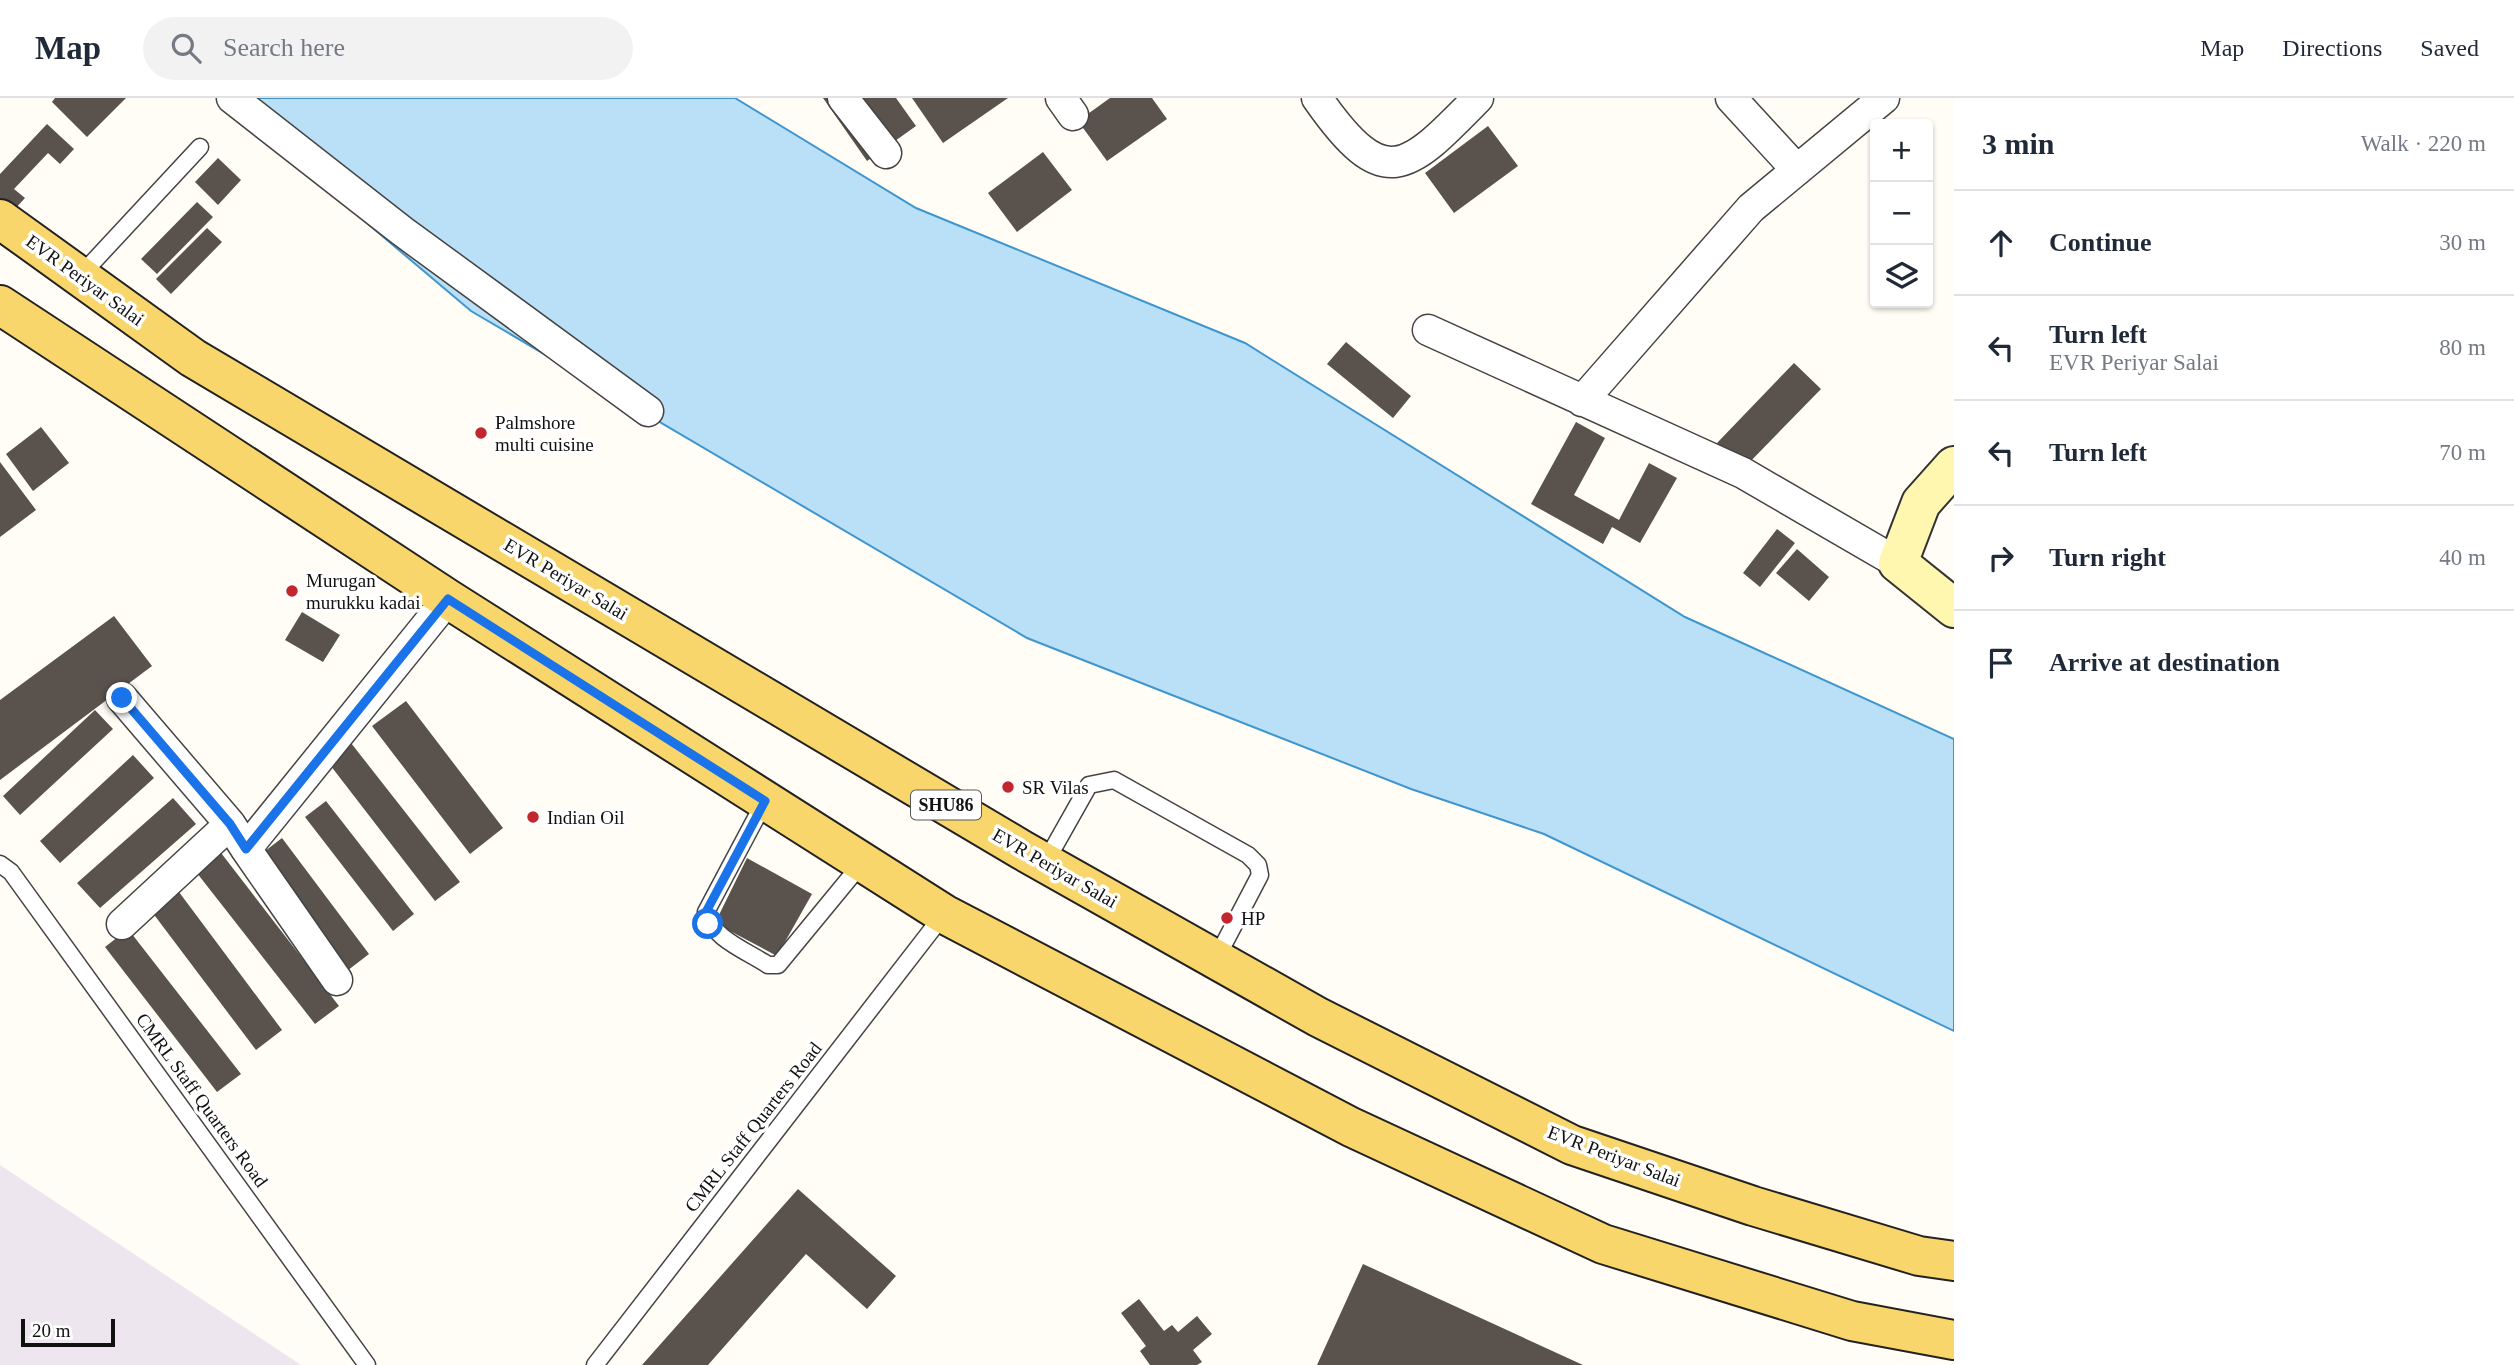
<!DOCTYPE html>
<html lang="en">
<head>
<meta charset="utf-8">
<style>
	:root { --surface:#fff; --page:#f2f2f3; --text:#1f2937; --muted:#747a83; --line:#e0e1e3 }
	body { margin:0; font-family:"Times New Roman",serif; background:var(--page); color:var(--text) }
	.controls { position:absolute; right:21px; top:21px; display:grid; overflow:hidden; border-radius:7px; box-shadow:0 2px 5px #0004 }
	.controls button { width:63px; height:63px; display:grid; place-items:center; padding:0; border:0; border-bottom:2px solid var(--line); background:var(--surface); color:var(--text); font:35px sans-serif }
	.scale { position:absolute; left:21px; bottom:18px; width:94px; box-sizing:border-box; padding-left:7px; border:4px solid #111; border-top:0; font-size:19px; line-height:24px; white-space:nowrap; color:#111; -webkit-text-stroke:5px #fff; paint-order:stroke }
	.stop { position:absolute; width:21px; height:21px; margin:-16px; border:5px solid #1a73e8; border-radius:50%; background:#fff }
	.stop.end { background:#1a73e8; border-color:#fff; box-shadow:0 2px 7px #0008 }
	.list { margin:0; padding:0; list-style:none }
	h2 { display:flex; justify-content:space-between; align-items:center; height:91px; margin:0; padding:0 28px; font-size:30px }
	h2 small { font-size:23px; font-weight:400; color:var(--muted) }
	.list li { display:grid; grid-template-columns:46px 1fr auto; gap:21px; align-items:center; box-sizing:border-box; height:105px; padding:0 28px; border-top:2px solid var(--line) }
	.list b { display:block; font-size:26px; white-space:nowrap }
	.list p { margin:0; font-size:23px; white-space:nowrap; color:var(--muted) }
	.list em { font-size:23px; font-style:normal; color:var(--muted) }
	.icon { flex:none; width:38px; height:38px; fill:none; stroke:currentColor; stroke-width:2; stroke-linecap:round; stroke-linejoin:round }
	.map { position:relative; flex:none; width:1954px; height:1267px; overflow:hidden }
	header { display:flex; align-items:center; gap:42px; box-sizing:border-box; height:98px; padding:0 35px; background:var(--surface); border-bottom:2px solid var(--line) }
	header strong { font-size:33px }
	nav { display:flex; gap:38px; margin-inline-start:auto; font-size:24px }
	.search { width:490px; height:63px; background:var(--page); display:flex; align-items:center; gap:18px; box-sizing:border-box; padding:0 24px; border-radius:38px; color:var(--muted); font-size:26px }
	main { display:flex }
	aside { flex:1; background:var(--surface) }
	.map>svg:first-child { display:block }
</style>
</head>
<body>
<header>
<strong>Map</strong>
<div class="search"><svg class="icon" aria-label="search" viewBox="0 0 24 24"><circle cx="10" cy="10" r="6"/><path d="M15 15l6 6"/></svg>Search here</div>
<nav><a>Map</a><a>Directions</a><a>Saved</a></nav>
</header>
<main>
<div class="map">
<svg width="1954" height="1267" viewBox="0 0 1954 1267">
	<rect width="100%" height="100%" fill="#fffdf5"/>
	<path fill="#eee6ef" d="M0,1067L301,1267H0Z"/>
	<path fill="#b9e0f7" stroke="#3f96cf" stroke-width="2" d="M219,0H735L916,110L1245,245L1685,519L1954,641V933L1544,736L1411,691L1027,540L471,213Z"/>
	<path fill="#5a524d" d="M55,0H126L87,39L52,4Z
		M823,0H896L916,28L867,63Z
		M912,0H1008L943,45Z
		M1110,0H1152L1167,21L1107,63L1078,23Z
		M47,26L74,51L60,66L48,55L14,91L25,100L13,113L0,100V76Z
		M1488,28L1518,68L1454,115L1425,75Z
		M1043,54L1072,92L1017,134L988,95Z
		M218,60L241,82L218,107L195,84Z
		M197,104L213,119L157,176L141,161Z
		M207,130L222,144L171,196L156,181Z
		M1346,244L1411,298L1393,320L1327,266Z
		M1794,265L1821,291L1744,370L1717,345Z
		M1576,324L1605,340L1574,397L1619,422L1649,365L1677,380L1640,445L1612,429L1603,446L1531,406Z
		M41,329L69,365L33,393L6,356Z
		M0,364L36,412L0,439Z
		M1777,431L1795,445L1760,489L1743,475Z
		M1797,451L1829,479L1809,503L1776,475Z
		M302,514L340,537L323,564L285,542Z
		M114,518L152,568L0,682V602Z
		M406,603L503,730L470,756L372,628Z
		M95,612L113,631L20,717L3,698Z
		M351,645L460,784L435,803L327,663Z
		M133,657L154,680L60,765L40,743Z
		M173,700L196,726L100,810L77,785Z
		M326,703L414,816L393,833L305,719Z
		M282,740L369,856L343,876L256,760Z
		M218,751L339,908L315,926L193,770Z
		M747,760L812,796L777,858L715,825Z
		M176,790L282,932L256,952L149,810Z
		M128,831L241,976L217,994L105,849Z
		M798,1091L896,1178L867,1211L806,1156L708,1267H642Z
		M1363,1166L1583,1267H1317Z
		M1139,1201L1164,1233L1172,1227L1178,1234L1197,1218L1212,1236L1193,1252L1202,1264L1197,1267H1150L1140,1253L1146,1248L1121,1215Z"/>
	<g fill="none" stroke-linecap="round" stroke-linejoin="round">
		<g stroke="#444" stroke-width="19">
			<path id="lane" d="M80,178L200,49
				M765,703L706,814C711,840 747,853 768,867H778L862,765
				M1045,765L1089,687L1114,682L1248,757L1258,767L1260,777L1216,861
				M0,766L11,774L367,1267
				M595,1267L944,816"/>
		</g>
		<g stroke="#444" stroke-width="33">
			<path id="street" d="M232,0L402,133L648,313
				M843,0L886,55
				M1061,0L1073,17
				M1317,0C1384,96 1406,74 1478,0
				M1731,0L1797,72
				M1428,232L1743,375L1898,465
				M1582,303L1751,110L1884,0
				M122,600L230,726L246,751
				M122,826L230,726
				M337,882L246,751L448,501"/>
		</g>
		<g stroke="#333" stroke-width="42">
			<path id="secondary" d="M1954,368L1921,405L1898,465L1954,510"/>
		</g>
		<g stroke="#222" stroke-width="42">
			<path id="primary" d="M0,121L193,260L1022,752L1318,919L1572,1047L1753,1108L1919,1158L1954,1163
				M0,207L448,501L944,816L1351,1029L1603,1146L1852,1223L1954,1242"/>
		</g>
		<use href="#lane" stroke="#fff" stroke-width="16"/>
		<use href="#street" stroke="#fff" stroke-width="30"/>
		<use href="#secondary" stroke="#fff6b0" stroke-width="38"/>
		<use href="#primary" stroke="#f9d66b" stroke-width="38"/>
	</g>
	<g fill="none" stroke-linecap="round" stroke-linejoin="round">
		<path stroke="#1a73e8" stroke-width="9" d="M122,600L230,726L246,751L448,501L765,703L706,814L708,826"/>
	</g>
	<g fill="#c4262e" stroke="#fff" stroke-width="2.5">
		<circle cx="481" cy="335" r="7"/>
		<circle cx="292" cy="493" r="7"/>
		<circle cx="1008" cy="689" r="7"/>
		<circle cx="533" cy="719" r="7"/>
		<circle cx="1227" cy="820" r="7"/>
	</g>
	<g text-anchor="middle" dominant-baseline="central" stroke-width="7" stroke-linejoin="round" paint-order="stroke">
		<rect fill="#fff" stroke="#585858" stroke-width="2" x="911" y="692.5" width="70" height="29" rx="5"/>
		<g font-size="18" font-weight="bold" fill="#111">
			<text x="946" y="707">SHU86</text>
		</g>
		<g font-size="19" fill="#111" stroke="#fff">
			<text transform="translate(85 182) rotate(36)">EVR Periyar Salai</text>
			<text transform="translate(566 481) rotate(31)">EVR Periyar Salai</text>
			<text transform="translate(1055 770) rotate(30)">EVR Periyar Salai</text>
			<text transform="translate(202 1002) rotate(54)">CMRL Staff Quarters Road</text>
			<text transform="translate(753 1029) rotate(-52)">CMRL Staff Quarters Road</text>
			<text transform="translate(1614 1058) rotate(21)">EVR Periyar Salai</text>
		</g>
		<g font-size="19" fill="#111" stroke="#fff" text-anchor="start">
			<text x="495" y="324">Palmshore<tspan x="495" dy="22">multi cuisine</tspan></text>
			<text x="306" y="482">Murugan<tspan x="306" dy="22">murukku kadai</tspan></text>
			<text x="1022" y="689">SR Vilas</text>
			<text x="547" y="719">Indian Oil</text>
			<text x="1241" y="820">HP</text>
		</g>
	</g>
</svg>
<div class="controls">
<button>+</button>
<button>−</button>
<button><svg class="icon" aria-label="layers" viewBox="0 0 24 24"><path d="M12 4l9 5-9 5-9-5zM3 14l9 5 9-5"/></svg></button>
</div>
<div class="scale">20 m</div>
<div class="stop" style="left:708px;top:826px"></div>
<div class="stop end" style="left:122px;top:600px"></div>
</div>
<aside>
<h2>3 min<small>Walk · 220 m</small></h2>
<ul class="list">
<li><svg class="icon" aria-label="ahead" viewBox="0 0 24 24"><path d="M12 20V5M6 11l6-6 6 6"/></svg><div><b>Continue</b></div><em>30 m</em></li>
<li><svg class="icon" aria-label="left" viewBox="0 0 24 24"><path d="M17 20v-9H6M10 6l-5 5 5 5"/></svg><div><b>Turn left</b><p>EVR Periyar Salai</p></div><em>80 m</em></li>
<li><svg class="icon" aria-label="left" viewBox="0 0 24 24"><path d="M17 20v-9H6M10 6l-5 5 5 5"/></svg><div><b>Turn left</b></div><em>70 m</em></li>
<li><svg class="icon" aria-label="right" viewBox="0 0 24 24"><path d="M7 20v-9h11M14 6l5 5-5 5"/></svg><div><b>Turn right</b></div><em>40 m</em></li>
<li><svg class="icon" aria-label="arrive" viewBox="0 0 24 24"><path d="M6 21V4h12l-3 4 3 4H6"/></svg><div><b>Arrive at destination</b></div></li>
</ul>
</aside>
</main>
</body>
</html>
